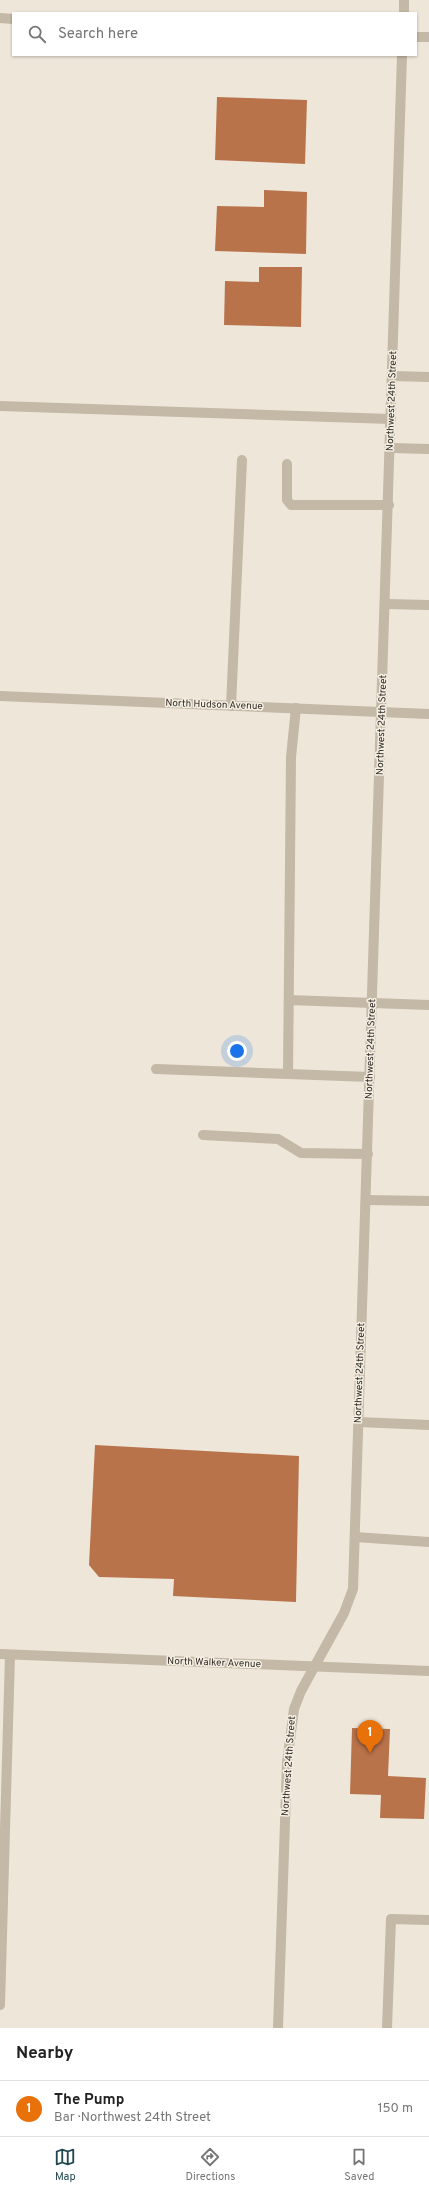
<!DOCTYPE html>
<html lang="en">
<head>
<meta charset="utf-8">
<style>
	:root { --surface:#fff; --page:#f2f2f2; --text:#222; --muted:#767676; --line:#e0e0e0; --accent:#20464e }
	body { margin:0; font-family:Overpass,sans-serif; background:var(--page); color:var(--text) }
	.you { position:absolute; left:237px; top:1051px; width:14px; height:14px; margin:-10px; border:3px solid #fff; border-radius:50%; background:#1a73e8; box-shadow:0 0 0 6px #1a73e833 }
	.badge { display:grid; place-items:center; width:26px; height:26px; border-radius:50%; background:var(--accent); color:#fff; font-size:13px; font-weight:700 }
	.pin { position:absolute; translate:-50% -33px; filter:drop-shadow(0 1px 2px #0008) }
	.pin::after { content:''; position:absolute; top:21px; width:14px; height:12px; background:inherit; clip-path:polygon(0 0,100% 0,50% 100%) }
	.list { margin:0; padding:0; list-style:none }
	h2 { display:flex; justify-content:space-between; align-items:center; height:52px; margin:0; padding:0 16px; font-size:17px }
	h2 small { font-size:13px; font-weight:400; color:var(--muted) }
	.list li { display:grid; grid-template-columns:26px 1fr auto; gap:12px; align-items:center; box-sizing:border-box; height:56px; padding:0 16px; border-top:1px solid var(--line) }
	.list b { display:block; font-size:15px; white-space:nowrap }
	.list p { margin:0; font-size:13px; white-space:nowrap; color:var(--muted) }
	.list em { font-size:13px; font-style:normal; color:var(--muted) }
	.icon { flex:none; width:22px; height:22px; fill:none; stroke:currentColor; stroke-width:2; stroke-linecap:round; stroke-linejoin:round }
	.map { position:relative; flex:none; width:429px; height:2028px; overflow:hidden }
	.search { position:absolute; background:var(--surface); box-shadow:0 1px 3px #0004; left:12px; right:12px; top:12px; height:44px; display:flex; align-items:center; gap:10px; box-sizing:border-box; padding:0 14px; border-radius:0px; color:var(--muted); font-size:15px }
	.sheet { height:108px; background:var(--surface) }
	nav { display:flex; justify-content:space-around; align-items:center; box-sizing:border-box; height:56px; border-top:1px solid var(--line); background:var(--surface); font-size:11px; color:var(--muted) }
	nav a { display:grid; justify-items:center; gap:2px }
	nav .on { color:var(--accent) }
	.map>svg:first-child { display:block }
</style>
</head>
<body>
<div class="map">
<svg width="429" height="2028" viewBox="0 0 429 2028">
	<rect width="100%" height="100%" fill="#eee6d9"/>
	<path fill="#b9734b" d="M217,97L307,100L305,164L215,160Z
		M264,190L307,192L306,254L215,251L217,206L264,207Z
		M259,267H302L301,327L224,325L225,281L259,282Z
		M95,1445L299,1456L296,1602L173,1596L174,1579L99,1577L89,1565Z
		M352,1728L390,1729L388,1776L426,1778L424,1819L380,1818L381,1795L350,1794Z"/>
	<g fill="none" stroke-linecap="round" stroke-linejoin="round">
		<path stroke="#c4b8a6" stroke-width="10" d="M393,376L429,377
			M0,406L391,419
			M391,448L429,449
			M287,464V500L291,505H389
			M386,604L429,605
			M231,706L242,460
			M289,1000L429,1005
			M156,1069L370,1077
			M288,1074L291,757L296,708
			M203,1135L278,1139L301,1153L368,1154
			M366,1200L429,1201
			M358,1422L429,1425
			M355,1537L429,1542
			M0,2005L10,1655
			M387,2028L391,1919L429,1920"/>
		<path stroke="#c4b8a6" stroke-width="10" d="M404,13V0
			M0,18L13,19
			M416,37H429
			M0,696L429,714
			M278,2028L287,1763L294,1709L301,1691L344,1613L353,1589L402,55"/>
		<path stroke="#c4b8a6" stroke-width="10" d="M0,1654L429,1671"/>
	</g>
	<g text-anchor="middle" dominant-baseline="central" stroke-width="3" stroke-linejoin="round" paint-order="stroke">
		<g font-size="10" fill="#312b26" stroke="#f6f0e4">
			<text transform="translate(392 401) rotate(-88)">Northwest 24th Street</text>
			<text transform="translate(214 705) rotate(2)">North Hudson Avenue</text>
			<text transform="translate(382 725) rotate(-88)">Northwest 24th Street</text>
			<text transform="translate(371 1049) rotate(-88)">Northwest 24th Street</text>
			<text transform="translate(360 1373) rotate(-88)">Northwest 24th Street</text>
			<text transform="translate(214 1663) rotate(2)">North Walker Avenue</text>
			<text transform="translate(289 1766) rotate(-86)">Northwest 24th Street</text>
		</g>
	</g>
</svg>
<div class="you"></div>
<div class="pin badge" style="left:370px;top:1753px;background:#e8710a">1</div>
<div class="search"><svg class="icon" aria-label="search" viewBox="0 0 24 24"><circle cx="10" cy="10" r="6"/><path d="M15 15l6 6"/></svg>Search here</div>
</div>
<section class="sheet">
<h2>Nearby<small></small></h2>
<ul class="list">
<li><span class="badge" style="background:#e8710a">1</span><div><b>The Pump</b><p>Bar · Northwest 24th Street</p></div><em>150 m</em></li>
</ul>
</section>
<nav>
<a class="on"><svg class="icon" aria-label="map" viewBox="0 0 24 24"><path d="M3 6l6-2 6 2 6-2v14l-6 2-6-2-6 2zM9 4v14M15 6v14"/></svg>Map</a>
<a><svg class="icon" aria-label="directions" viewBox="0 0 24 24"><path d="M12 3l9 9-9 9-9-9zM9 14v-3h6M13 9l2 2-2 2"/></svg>Directions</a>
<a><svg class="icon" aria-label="saved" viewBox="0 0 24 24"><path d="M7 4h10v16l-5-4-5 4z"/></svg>Saved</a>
</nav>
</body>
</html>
